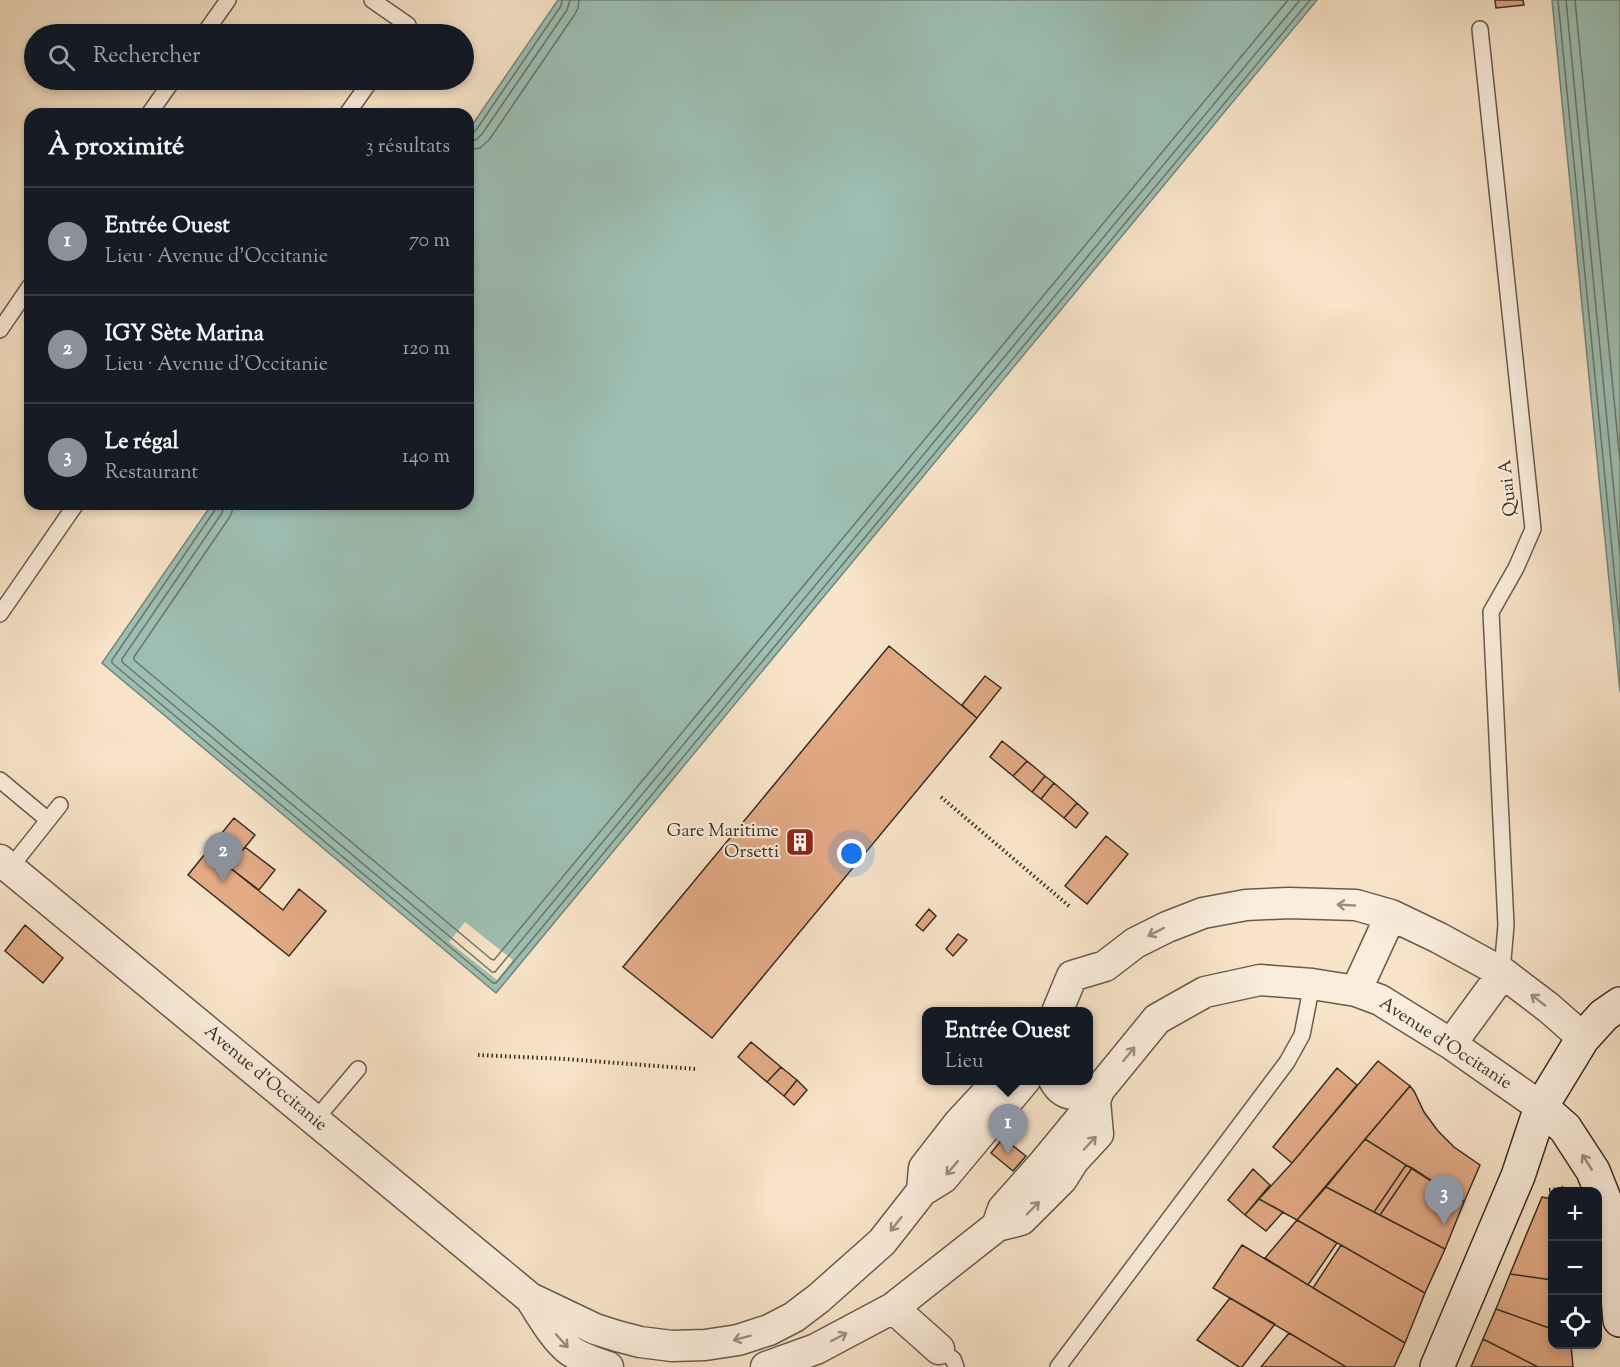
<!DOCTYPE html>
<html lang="fr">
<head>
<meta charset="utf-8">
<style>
	:root { --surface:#171b24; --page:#242831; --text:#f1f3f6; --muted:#9ea1a6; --line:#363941; --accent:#8c9099 }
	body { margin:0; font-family:"Sorts Mill Goudy",serif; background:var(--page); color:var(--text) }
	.controls { position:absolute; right:18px; bottom:18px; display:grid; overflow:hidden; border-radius:12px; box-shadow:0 3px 9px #0003 }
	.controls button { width:54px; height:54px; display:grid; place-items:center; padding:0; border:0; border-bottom:2px solid var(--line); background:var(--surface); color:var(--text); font:30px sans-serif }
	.you { position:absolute; left:852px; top:854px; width:21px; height:21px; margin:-15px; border:4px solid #fff; border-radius:50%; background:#1a73e8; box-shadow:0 0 0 9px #1a73e833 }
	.badge { display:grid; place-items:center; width:39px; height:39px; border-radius:50%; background:var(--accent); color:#fff; font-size:20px; font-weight:700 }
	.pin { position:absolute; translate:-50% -50px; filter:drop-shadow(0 2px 3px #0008) }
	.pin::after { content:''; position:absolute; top:32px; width:21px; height:18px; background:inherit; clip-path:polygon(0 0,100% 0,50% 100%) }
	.popup { position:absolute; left:922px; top:1007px; width:171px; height:78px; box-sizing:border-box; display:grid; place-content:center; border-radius:12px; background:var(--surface); filter:drop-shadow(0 2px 4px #0005); font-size:20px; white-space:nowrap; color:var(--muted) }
	.popup b { font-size:22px; color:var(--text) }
	.popup::after { content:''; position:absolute; left:50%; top:100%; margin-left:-12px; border:12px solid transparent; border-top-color:var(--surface) }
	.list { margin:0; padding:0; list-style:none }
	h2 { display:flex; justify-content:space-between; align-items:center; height:78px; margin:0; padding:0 24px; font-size:26px }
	h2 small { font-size:20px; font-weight:400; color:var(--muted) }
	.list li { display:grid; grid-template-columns:39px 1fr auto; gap:18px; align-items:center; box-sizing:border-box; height:108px; padding:0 24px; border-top:2px solid var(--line) }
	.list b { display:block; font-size:22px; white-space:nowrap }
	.list p { margin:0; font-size:20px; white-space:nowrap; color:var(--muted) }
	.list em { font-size:20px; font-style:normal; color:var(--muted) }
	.icon { flex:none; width:33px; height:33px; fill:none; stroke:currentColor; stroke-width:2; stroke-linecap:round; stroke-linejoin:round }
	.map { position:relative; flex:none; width:1620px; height:1367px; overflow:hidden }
	.search { position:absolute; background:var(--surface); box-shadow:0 3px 9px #0003; left:24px; top:24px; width:450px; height:66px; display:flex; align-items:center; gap:15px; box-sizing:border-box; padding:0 21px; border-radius:33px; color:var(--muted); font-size:22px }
	.panel { position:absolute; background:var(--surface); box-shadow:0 3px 9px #0003; left:24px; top:108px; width:450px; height:402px; border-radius:18px }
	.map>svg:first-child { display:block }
</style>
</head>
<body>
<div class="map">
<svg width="1620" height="1367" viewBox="0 0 1620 1367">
	<rect width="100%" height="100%" fill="#f8e4c9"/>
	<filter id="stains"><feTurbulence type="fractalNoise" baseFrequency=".00333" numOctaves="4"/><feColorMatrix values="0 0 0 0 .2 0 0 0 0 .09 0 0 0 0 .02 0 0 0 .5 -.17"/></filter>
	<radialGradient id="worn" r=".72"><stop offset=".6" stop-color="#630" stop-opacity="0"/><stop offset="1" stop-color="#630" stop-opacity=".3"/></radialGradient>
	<path fill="#9dbfb3" stroke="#758579" stroke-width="1.5" d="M558,0H1317L496,993L102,663L212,504H468V131Z
		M1552,0H1620V692Z"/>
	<path fill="#f8e4c9" d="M465,922L513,960L497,980L449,942Z"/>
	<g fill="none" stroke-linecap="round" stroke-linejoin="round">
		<path stroke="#6a766a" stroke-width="1.5" d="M1558,0L1620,631
			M1566,0L1620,554
			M1575,0L1620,461
			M468,133H473L476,130L561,6L562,0
			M468,141L476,140L482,134L567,10L570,0
			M468,150L480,148L489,140L575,14L578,8L579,0
			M216,504L215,510L112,660V663L493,983H496L1310,0
			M224,504L222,513L122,659V662L492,972H495L1300,0
			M233,504L232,512L229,518L134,657V660L491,959L494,960L1288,0"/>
	</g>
	<path fill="#e2aa85" stroke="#382d22" stroke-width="1.5" d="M1495,0H1523L1524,5L1496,8Z
		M889,646L977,718L712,1038L623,967Z
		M985,676L1001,688L977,718L962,705Z
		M1002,741L1027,761L1013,776L990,757Z
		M1027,761L1045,776L1032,792L1013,776Z
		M1045,776L1054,783L1041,799L1032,792Z
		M1054,783L1077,803L1064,818L1041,799Z
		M1077,803L1088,813L1076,828L1064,818Z
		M234,818L255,835L229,867L283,910L299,889L326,911L289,956L188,875Z
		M1106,836L1128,854L1087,904L1065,886Z
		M245,847L275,870L259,890L229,867Z
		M929,909L936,916L923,931L916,925Z
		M25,925L63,958L43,983L5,951Z
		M958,934L967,940L953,956L946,949Z
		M751,1042L781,1067L767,1082L738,1057Z
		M1378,1061L1410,1086L1297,1220L1259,1199L1292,1163Z
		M781,1067L797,1080L784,1096L767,1082Z
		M1337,1068L1357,1085L1292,1163L1273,1147Z
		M797,1080L807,1090L794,1105L784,1096Z
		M1410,1086L1414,1091L1424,1112L1438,1131L1454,1147L1480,1165L1464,1202L1365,1139Z
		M1003,1138L1026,1156L1013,1171L991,1153Z
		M1365,1139L1406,1165L1374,1212L1326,1187Z
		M1406,1165L1412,1168L1380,1215L1374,1212Z
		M1412,1168L1464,1202L1445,1249L1380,1215Z
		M1253,1169L1270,1185L1245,1215L1228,1200Z
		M1326,1187L1445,1249L1425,1293L1297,1220Z
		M1542,1197L1552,1199V1280L1510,1274Z
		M1259,1199L1283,1212L1266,1231L1245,1215Z
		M1297,1220L1337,1243L1308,1285L1265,1258Z
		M1242,1245L1405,1343L1394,1367H1346L1213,1288Z
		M1341,1245L1425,1293L1405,1343L1313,1288Z
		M1510,1274L1552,1280V1329L1496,1309Z
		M1230,1298L1275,1324L1242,1367H1239L1197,1340Z
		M1496,1309L1552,1329V1344H1571L1573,1367H1538L1483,1339Z
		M1289,1333L1346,1367H1261Z
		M1483,1339L1538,1367H1471Z"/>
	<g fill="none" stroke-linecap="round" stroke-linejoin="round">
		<g stroke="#685b4c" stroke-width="18">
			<path id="lane" d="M372,0L408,25L402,34
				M1480,29L1533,529L1516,568L1491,612L1506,925L1502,971
				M204,34L228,0
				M149,114L173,80
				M347,114L371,80
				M0,330L30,286
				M0,614L76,504
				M0,780L48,820
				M10,868L60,805
				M315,1120L358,1069
				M939,1349L953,1359L956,1367
				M1058,1367L1287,1062L1302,1035L1312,984"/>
		</g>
		<g stroke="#685b4c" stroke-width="33">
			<path id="street" d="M0,860L530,1298L595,1329L617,1336L640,1342L672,1346L705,1345L738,1340L769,1330L794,1317L819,1298L882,1242L922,1191L924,1168L959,1123L999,1080
				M1356,991L1391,915
				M1057,1012L1072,976L1105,966L1135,943L1167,927L1203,913L1246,905L1289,903L1356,905L1391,915L1439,938L1503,973L1549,1008L1583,1038
				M1451,1044L1503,973
				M1054,1080C1064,1099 1082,1096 1099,1090
				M922,1191L943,1178L1025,1080
				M997,1226L1003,1209L1043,1164L1095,1101L1099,1090L1157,1019L1205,992L1260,980L1312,984L1356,991L1380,1000L1451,1044L1541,1107
				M530,1298C541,1314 553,1337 568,1349C579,1358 594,1362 608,1367
				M893,1308L939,1349
				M766,1367L816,1349L893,1308L997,1226L1021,1220L1062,1179L1074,1160L1098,1134L1095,1101"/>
		</g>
		<g stroke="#382d22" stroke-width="36">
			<path id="secondary" d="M1541,1107L1565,1128L1593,1171L1611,1216L1620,1320
				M1437,1367L1518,1176L1541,1107L1583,1038L1604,1015L1620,1004"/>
		</g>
		<path stroke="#382d22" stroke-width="4" stroke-dasharray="1.5 3" stroke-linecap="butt" d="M941,797L1069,906
			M478,1055L565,1059L696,1069
			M1549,1190L1560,1189L1565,1187"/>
		<use href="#lane" stroke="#faeddc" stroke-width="15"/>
		<use href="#street" stroke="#faeddc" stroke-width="30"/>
		<use href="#secondary" stroke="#faeddc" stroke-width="33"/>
	</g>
	<defs><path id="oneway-shaft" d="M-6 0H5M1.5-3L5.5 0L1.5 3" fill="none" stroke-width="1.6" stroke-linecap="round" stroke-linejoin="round" transform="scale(1.5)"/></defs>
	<g stroke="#998d7f">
		<use href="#oneway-shaft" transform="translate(1346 905) rotate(-177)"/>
		<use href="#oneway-shaft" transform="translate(1156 932) rotate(153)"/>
		<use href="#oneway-shaft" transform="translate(1538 1000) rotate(-142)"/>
		<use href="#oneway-shaft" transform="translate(1129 1054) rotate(-51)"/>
		<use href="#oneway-shaft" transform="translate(1090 1143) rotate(-47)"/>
		<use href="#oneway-shaft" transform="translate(1587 1162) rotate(-122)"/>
		<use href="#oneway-shaft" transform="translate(952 1168) rotate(130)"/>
		<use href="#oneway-shaft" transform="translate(1033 1208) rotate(-46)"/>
		<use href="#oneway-shaft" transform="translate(896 1224) rotate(128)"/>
		<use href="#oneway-shaft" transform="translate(839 1337) rotate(-28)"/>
		<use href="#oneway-shaft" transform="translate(742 1338) rotate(165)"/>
		<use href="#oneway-shaft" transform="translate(562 1341) rotate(48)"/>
	</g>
	<defs>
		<g id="building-square" transform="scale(1.5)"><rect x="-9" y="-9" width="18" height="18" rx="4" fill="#8f2418" stroke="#faeddc"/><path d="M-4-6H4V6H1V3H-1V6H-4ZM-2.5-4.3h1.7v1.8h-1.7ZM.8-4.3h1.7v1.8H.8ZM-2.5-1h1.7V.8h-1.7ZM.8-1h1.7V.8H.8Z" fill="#fff"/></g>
	</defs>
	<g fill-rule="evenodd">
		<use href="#building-square" x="800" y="842"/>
	</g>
	<g text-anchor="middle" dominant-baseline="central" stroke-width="4.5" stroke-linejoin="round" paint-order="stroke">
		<g font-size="18" fill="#382d22" stroke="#faeddc">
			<text transform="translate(1509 488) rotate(-96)">Quai A</text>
			<text transform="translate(1445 1044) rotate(33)">Avenue d'Occitanie</text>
			<text transform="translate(265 1079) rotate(40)">Avenue d'Occitanie</text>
		</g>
		<g font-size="18" fill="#382d22" stroke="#faeddc" text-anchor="end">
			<text x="779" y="832">Gare Maritime<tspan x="779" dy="21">Orsetti</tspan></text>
		</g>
	</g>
	<rect width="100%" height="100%" filter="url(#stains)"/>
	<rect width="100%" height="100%" fill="url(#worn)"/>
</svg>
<div class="controls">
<button>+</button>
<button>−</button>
<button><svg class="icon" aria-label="locate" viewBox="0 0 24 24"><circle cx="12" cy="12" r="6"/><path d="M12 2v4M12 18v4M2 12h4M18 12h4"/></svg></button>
</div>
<div class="you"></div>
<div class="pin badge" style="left:1008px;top:1154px">1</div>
<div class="popup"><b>Entrée Ouest</b>Lieu</div>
<div class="pin badge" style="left:223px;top:882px">2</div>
<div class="pin badge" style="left:1444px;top:1225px">3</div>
<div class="search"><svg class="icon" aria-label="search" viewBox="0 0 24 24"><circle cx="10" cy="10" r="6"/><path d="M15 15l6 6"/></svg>Rechercher</div>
<section class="panel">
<h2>À proximité<small>3 résultats</small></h2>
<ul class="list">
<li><span class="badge">1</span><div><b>Entrée Ouest</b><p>Lieu · Avenue d'Occitanie</p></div><em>70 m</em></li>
<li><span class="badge">2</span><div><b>IGY Sète Marina</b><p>Lieu · Avenue d'Occitanie</p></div><em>120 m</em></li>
<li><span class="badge">3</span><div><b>Le régal</b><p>Restaurant</p></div><em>140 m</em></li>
</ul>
</section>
</div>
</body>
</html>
